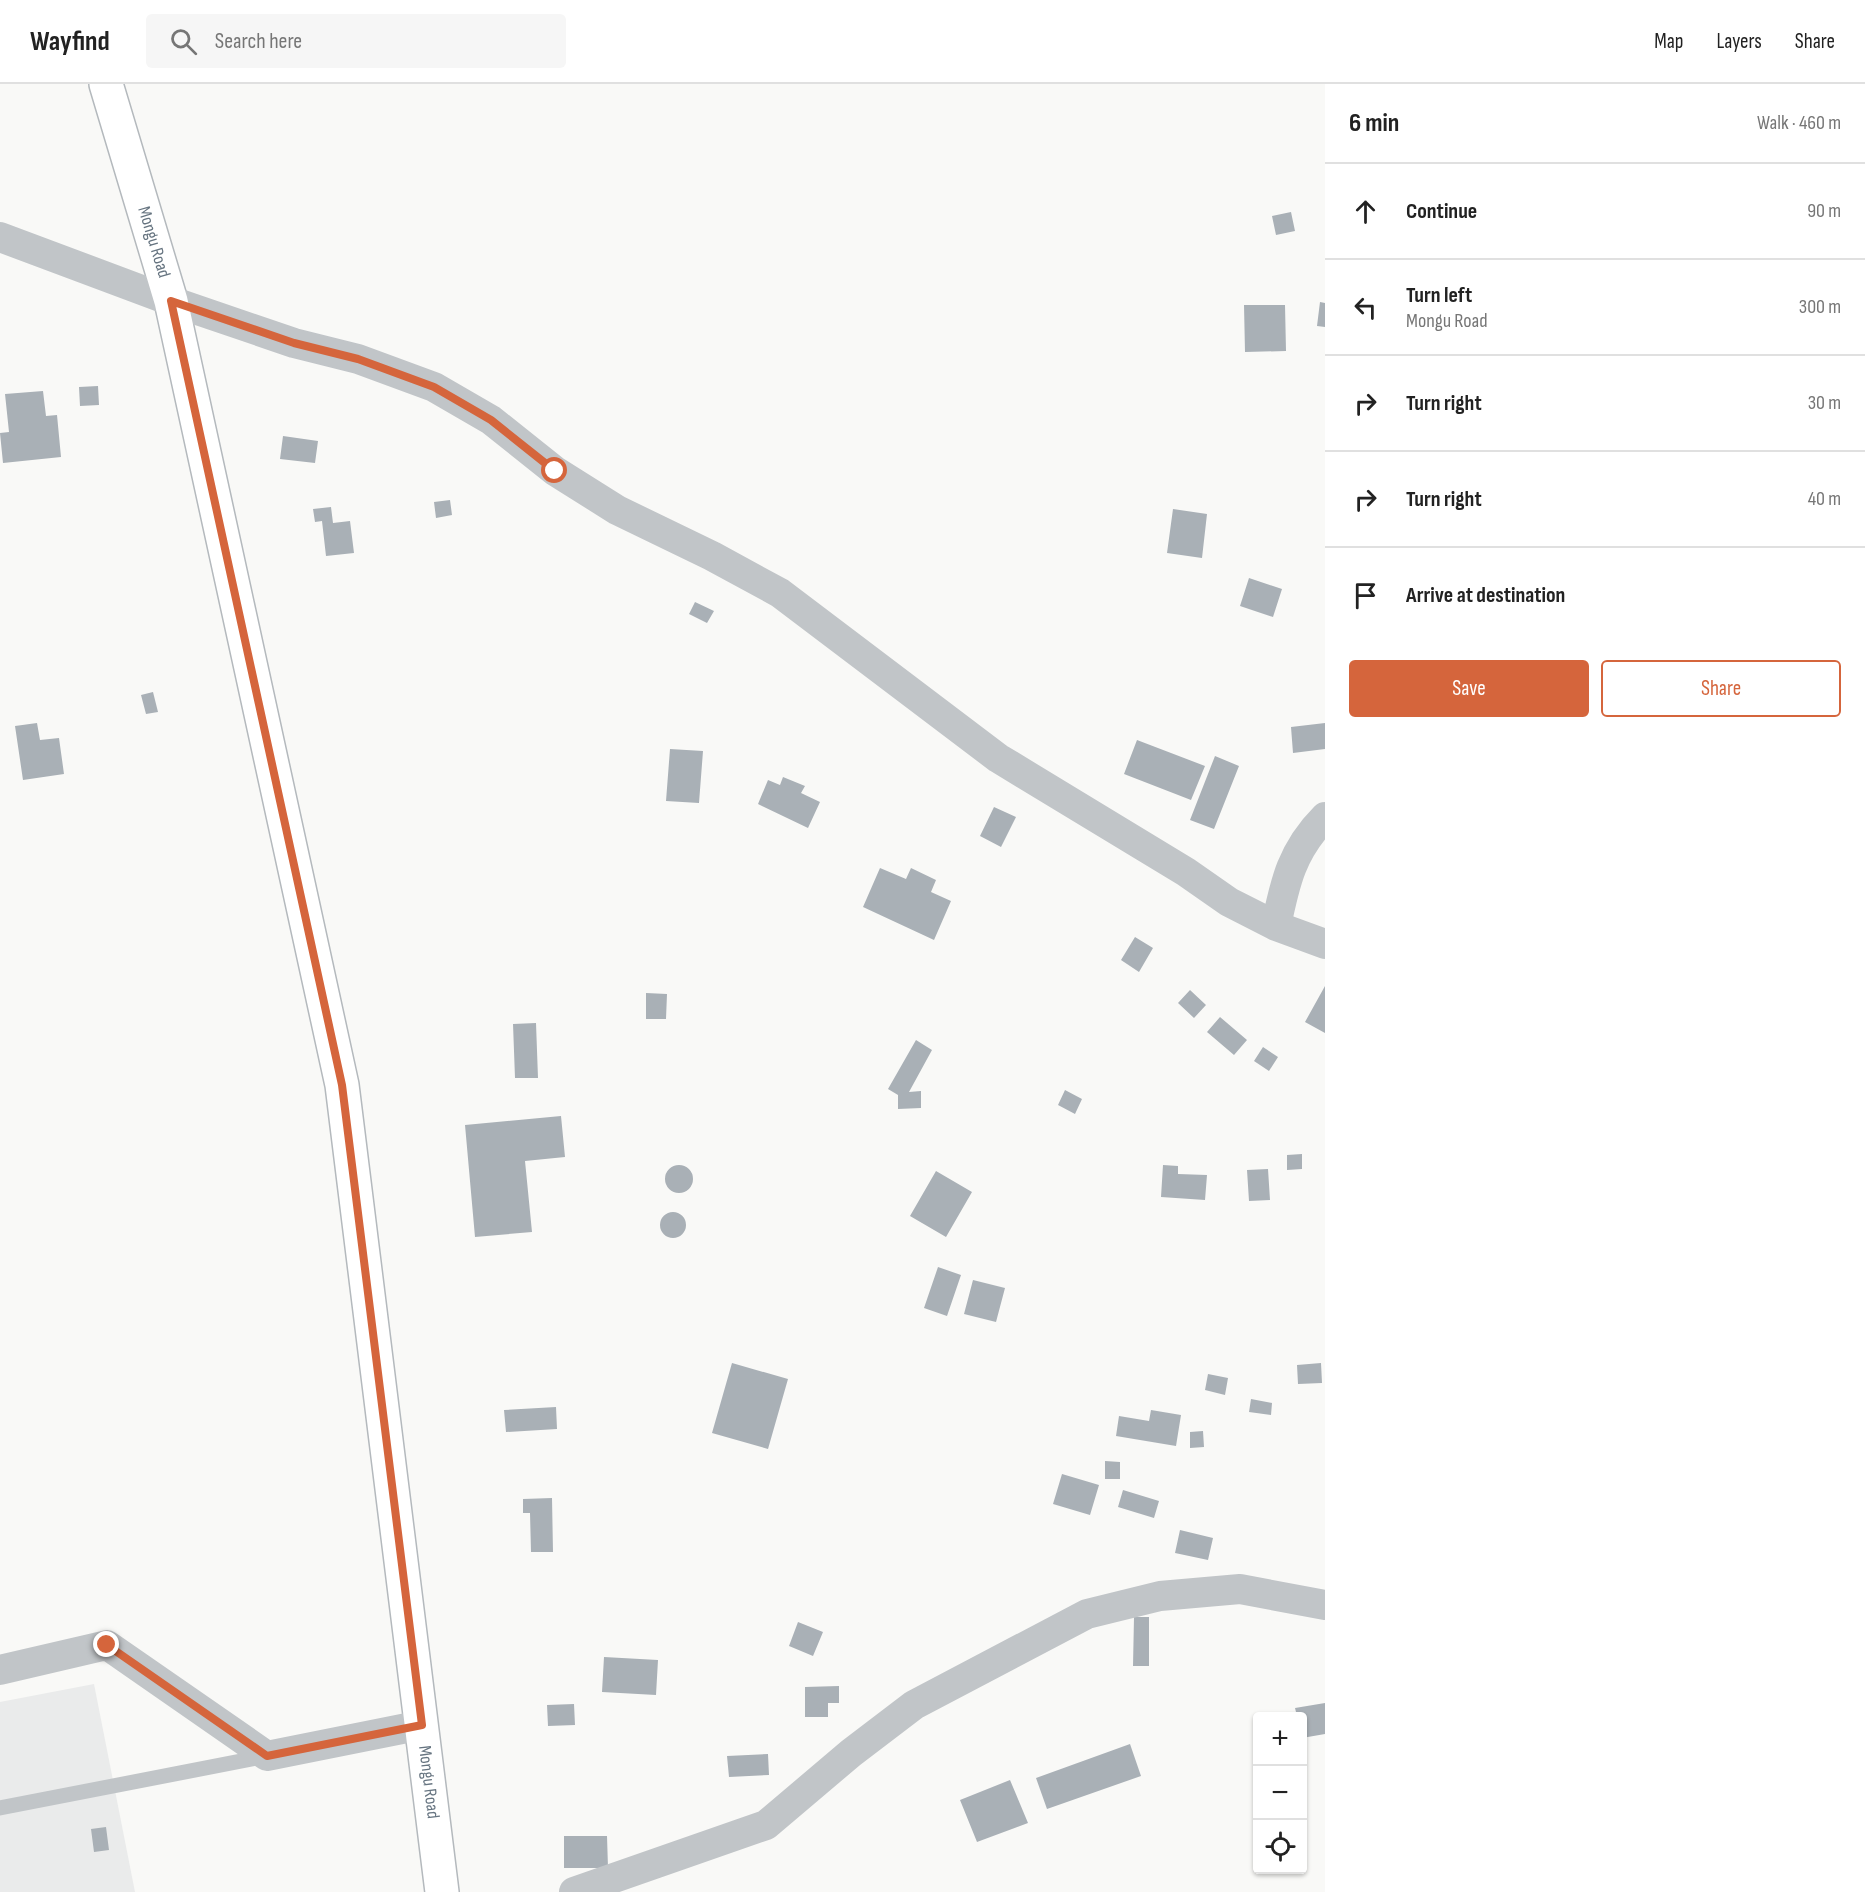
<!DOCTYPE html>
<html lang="en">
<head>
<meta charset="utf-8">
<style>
	:root { --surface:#fff; --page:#f6f6f6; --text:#222; --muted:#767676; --line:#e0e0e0; --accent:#d5653c }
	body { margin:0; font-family:"Sofia Sans Condensed",sans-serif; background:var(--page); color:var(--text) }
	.controls { position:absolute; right:18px; bottom:18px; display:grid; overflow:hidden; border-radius:6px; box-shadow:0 2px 4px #0004 }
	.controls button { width:54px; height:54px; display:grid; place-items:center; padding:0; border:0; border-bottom:2px solid var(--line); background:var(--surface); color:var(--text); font:30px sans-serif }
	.stop { position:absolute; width:18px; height:18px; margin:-14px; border:4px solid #d5653c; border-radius:50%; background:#fff }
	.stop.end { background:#d5653c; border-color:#fff; box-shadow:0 2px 6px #0008 }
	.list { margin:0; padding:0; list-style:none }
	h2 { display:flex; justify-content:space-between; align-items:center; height:78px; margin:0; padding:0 24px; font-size:26px }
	h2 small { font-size:20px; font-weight:400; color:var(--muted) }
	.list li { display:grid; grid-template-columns:39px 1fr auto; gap:18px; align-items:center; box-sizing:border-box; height:96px; padding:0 24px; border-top:2px solid var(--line) }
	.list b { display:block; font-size:22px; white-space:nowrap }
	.list p { margin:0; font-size:20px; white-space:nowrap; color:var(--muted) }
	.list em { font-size:20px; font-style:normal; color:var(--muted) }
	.actions { display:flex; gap:12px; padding:18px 24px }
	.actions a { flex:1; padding:14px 0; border:2px solid var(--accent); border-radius:6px; text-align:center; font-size:21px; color:var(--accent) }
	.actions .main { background:var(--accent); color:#fff }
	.icon { flex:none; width:33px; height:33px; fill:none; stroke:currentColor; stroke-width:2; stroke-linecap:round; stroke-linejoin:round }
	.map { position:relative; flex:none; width:1325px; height:1808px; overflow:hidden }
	header { display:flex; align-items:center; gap:36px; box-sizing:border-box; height:84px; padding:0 30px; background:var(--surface); border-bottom:2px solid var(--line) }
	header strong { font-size:28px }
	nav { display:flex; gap:33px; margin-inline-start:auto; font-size:21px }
	.search { width:420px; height:54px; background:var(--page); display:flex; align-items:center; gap:15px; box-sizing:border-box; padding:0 21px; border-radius:6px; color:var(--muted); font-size:22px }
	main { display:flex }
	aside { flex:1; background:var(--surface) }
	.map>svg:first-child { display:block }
</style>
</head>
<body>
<header>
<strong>Wayfind</strong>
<div class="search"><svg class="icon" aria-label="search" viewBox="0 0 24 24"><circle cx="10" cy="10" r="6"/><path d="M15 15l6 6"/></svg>Search here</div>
<nav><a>Map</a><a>Layers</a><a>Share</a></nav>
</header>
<main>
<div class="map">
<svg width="1325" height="1808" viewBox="0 0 1325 1808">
	<rect width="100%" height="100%" fill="#f9f9f7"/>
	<path fill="#eaebeb" d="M94,1600L135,1808H0V1618Z"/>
	<path fill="#a9b0b6" d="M1291,128L1295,147L1276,151L1272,132Z
		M1320,218L1325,219V243L1317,242Z
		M1244,221H1285L1286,267L1245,268Z
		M98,302L99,321L80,322L79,303Z
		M43,307L46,332L57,331L61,373L3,379L0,349L9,348L5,310Z
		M283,352L318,357L315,379L280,375Z
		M450,416L452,431L436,434L434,418Z
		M331,423L333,439L350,437L354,469L326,472L322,437L315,438L313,425Z
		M1173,425L1207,430L1202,474L1167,469Z
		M1249,494L1282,505L1273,533L1240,522Z
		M695,518L714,527L707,539L689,530Z
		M153,608L158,628L146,630L141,611Z
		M37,639L40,656L59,654L64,690L23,696L15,642Z
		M1325,639V665L1293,669L1291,643Z
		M1137,656L1205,682L1191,716L1124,690Z
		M670,665L703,667L699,719L666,717Z
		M1215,672L1239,682L1214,745L1190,736Z
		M783,693L805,702L801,709L820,718L808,744L758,720L768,696L780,701Z
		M994,723L1016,733L1001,763L980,752Z
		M880,784L906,795L911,784L936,796L931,808L951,817L934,856L863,823Z
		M1135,853L1153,864L1139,888L1121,876Z
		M1325,902V949L1305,938Z
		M1190,906L1206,921L1194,934L1178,919Z
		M646,909L667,910L666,935H646Z
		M1220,933L1247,956L1234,971L1207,948Z
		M536,939L538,994H515L513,940Z
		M916,956L932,966L909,1008L921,1007V1024L898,1025V1011L888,1005Z
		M1263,963L1278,973L1269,987L1254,977Z
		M1065,1006L1082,1015L1075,1030L1058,1021Z
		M561,1032L565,1073L525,1077L532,1148L475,1153L465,1041Z
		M1302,1070V1085L1287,1086V1071Z
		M665 1095a14 14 0 1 1 28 0a14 14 0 1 1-28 0Z
		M1163,1081L1178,1082V1090L1207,1091L1205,1116L1161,1113Z
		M1268,1085L1270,1116L1249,1117L1247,1086Z
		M936,1087L972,1108L946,1153L910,1132Z
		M660 1141a13 13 0 1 1 26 0a13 13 0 1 1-26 0Z
		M938,1183L961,1191L947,1232L924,1224Z
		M973,1196L1005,1204L996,1238L964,1230Z
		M732,1279L788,1295L768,1365L712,1349Z
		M1321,1279L1322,1299L1298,1300L1297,1281Z
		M1208,1290L1228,1294L1225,1311L1205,1306Z
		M1251,1315L1272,1319L1271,1331L1249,1328Z
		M556,1323L557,1345L506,1348L504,1326Z
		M1151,1326L1181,1331L1176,1362L1116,1352L1119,1332L1149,1337Z
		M1203,1347L1204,1363L1190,1364V1348Z
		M1105,1377L1120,1378V1395H1105Z
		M1062,1390L1099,1401L1090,1431L1053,1420Z
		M1123,1406L1159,1417L1154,1434L1118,1423Z
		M552,1414L553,1468H531L530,1429H523V1415Z
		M1180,1446L1213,1454L1208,1476L1175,1469Z
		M1134,1533H1149V1582H1133Z
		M798,1538L823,1548L813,1572L789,1562Z
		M604,1573L658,1576L656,1611L602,1608Z
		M839,1602V1619H828V1633H805V1603Z
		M1325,1619V1650L1302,1654V1632H1297L1295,1624Z
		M574,1620L575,1641L548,1642L547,1621Z
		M1130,1660L1141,1692L1047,1725L1036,1694Z
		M768,1670L769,1691L729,1693L727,1672Z
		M1010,1696L1028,1739L977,1758L960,1716Z
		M106,1743L109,1766L94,1768L91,1745Z
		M564,1752H607L608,1784H564Z"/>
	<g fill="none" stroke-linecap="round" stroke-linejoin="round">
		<g stroke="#b4b9bd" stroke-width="36">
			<path id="primary" d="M106,0L171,217L342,1001L442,1808"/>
		</g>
		<path stroke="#c1c5c8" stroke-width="15" d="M0,1724L267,1672"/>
		<path stroke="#c1c5c8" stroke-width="30" d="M0,153L171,217L294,259L358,275L434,303L491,336L555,387L617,426L712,472L780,509L998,674L1186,788L1229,818L1276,842L1325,860
			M1276,842C1285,798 1292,766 1325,733
			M0,1586L107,1561L267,1672L422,1641
			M574,1808L766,1741L851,1669L914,1621L1087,1530L1160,1512L1240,1505L1325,1521"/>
		<use href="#primary" stroke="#fff" stroke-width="33"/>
	</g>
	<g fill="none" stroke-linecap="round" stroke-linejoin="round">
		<path stroke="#d5653c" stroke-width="8" d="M107,1561L267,1672L422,1641L342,1001L171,217L294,259L358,275L434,303L491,336L555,387"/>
	</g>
	<g text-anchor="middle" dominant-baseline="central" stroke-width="6" stroke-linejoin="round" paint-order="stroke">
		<g font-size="18" fill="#667480" stroke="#fff">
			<text transform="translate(154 158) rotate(73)">Mongu Road</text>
			<text transform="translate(429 1698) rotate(83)">Mongu Road</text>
		</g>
	</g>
</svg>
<div class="controls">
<button>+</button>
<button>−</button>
<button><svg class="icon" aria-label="locate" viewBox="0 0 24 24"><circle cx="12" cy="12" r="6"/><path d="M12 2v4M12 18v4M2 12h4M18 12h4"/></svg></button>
</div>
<div class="stop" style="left:555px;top:387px"></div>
<div class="stop end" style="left:107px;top:1561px"></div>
</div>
<aside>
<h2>6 min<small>Walk · 460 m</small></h2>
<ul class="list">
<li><svg class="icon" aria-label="ahead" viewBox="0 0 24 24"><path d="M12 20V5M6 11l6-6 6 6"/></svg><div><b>Continue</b></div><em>90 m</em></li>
<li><svg class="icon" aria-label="left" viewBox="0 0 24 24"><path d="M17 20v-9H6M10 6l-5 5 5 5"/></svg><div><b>Turn left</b><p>Mongu Road</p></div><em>300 m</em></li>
<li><svg class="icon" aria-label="right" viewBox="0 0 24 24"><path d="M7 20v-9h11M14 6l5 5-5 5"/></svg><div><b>Turn right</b></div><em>30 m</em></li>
<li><svg class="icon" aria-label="right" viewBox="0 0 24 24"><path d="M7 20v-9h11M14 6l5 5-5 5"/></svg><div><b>Turn right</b></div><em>40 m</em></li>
<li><svg class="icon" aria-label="arrive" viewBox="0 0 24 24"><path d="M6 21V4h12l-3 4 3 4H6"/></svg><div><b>Arrive at destination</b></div></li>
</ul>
<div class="actions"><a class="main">Save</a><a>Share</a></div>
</aside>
</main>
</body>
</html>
